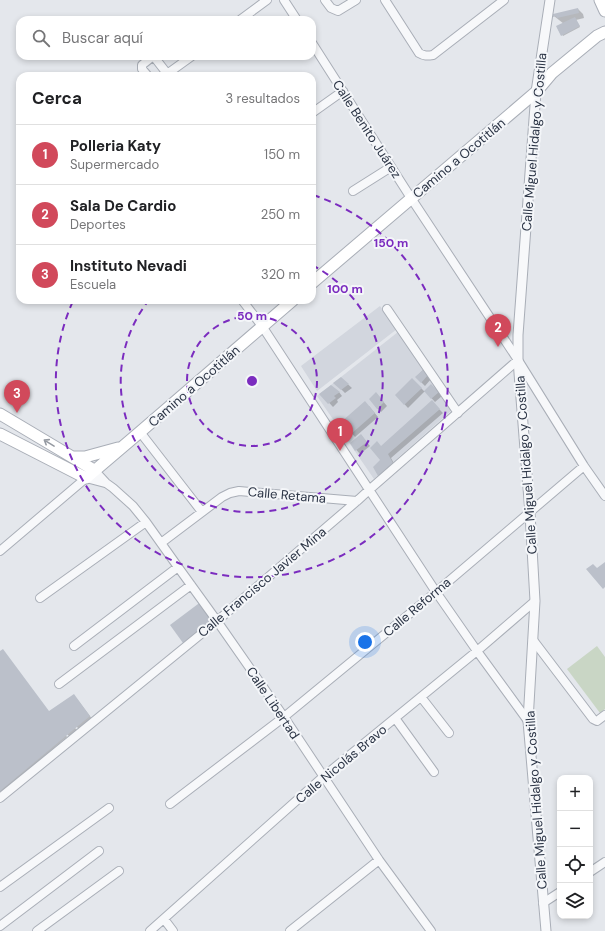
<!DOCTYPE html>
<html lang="es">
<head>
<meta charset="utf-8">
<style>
	:root { --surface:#fff; --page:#f2f2f2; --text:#202124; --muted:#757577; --line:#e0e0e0; --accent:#d1495b }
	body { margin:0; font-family:"DM Sans",sans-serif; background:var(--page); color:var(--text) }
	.controls { position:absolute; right:12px; bottom:12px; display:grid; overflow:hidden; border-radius:8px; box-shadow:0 2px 6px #0003 }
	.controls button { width:36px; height:36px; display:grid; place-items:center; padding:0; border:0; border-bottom:1px solid var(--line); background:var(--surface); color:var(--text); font:20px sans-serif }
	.you { position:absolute; left:365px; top:642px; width:14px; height:14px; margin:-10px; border:3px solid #fff; border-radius:50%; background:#1a73e8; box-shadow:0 0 0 6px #1a73e833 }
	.badge { display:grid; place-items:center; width:26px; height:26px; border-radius:50%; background:var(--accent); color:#fff; font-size:13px; font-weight:700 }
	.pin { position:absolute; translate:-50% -33px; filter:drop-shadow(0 1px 2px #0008) }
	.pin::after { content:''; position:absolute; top:21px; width:14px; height:12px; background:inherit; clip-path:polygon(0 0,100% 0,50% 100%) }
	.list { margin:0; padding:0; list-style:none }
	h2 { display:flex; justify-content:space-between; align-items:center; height:52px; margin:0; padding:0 16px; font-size:17px }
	h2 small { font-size:13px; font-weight:400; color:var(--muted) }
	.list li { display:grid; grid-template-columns:26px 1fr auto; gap:12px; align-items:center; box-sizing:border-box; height:60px; padding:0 16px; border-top:1px solid var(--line) }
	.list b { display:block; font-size:15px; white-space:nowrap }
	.list p { margin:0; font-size:13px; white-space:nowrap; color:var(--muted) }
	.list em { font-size:13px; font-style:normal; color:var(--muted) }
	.icon { flex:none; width:22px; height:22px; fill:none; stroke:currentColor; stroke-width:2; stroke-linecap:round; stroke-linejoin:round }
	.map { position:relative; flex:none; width:605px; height:931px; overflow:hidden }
	.search { position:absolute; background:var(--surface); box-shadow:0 2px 6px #0003; left:16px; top:16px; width:300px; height:44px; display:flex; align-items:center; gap:10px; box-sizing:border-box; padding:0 14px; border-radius:12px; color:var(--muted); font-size:15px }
	.panel { position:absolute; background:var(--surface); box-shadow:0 2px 6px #0003; left:16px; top:72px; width:300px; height:232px; border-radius:12px }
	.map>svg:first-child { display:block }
</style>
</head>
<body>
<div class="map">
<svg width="605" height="931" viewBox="0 0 605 931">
	<rect width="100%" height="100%" fill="#e4e7ec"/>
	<path fill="#d2d6de" d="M380,306L397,329L317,391L301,366Z
		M398,332L453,409L374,479L317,396Z"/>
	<path fill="#c9d6c5" d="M597,646L605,657V709L600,713L567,669Z"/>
	<path fill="#0003" d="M578,9L583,14L584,18L576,20L580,27L563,36L558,27L564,24L554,16Z
		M423,370L431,379L425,386L416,377Z
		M341,378L352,388L345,393L335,383Z
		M412,379L425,392L431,385L442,396L435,402L425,391L408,408L396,395Z
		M339,392L342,396L337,400L338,402L333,407L321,394Z
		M376,393L387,406L381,412L377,408Z
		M432,402L443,413L391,458L396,467L382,479L379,475L374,467L382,460L381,447Z
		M369,406L378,417L355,437L342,422Z
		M361,435L370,446L360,454L351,444Z
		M0,652L49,713L77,699L93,720L80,730L76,726H73L77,730L70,737L66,733L65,734L67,737L22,775L24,776L2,793L0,791Z"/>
	<path fill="#bbc0ca" d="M578,8L579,13L557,18L556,16L553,17V14Z
		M575,17L580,26L561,36L556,26Z
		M424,369L428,375L421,383L415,377Z
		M341,377L349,384L341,390L333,383Z
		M412,378L422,388L404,405L395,395Z
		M431,384L439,392L431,399L424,391Z
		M331,385L340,392L334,396L336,398L328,404L319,394Z
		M376,392L384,402L377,409L369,399Z
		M432,400L440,409L388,454L393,463L378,476L373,467L380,460L370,448L377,441L381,446Z
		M365,401L375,413L351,434L341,422Z
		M361,434L367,442L355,451L350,443Z
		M605,562V587L603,589L586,569L593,564L597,568Z
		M202,601L215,618L183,643L170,625Z
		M3,649L49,711L74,694L90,716L0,791V651Z"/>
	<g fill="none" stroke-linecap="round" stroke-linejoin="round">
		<g stroke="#a9aeb7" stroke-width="10">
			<path id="minor" d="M284,0L297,20
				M325,0L331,8L338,11L356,0
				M385,0L419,53C424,56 427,56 433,55L504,0
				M240,20L267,0
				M312,43L411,198L518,360L584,466L605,496
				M167,74L192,56
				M148,76L142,69V65L152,57L155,58L169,76
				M312,113L343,91
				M353,191L391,167
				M242,300L262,326L436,592L477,651L528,721
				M387,309L458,413
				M140,432L202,512
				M94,470L106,483L113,488L133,506L146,522L178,567L217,621L284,717L379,860L431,931
				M161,543L222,497L230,493L239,491L357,501
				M0,551L86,478L105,483
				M40,598L146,522
				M533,640L593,719L597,721L605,715
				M74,646L178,567
				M59,684L191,585
				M421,697L449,733
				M395,718L434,772
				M0,798L217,621L357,501L369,490L518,360
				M170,804L284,717L436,592L584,466
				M590,872L605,862
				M0,887L109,808
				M543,903L560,892
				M164,919L173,931
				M0,926L99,851
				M37,931L119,871
				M150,931L323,777L477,651L535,601
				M290,931L379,860"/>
		</g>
		<g stroke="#a9aeb7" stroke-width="11">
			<path id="tertiary" d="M546,931L528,721L535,601L530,513L518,360V335L536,92L550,0"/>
		</g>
		<g stroke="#a9aeb7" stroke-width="13">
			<path id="secondary" d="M600,0L605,11
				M312,283L536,92L552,73L597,36L605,32
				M0,414L94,470
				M0,434L86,478L140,432L293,300
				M73,457H85L118,448"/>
		</g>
		<use href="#minor" stroke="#f7f8fa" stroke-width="8"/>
		<use href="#tertiary" stroke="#f7f8fa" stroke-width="9"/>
		<use href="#secondary" stroke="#fff" stroke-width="11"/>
	</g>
	<defs><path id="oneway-shaft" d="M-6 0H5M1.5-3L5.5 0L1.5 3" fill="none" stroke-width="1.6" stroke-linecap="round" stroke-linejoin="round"/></defs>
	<use stroke="#959aa2" href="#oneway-shaft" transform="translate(49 443) rotate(-148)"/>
	<g fill="none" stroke="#7b2cbf" stroke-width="2" stroke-dasharray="7 5">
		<circle cx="252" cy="381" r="65"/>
		<path d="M312 265A131 131 0 1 1 149 300"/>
		<path d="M313 195A196 196 0 1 1 73 301"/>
	</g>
	<g text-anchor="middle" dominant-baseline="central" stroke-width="4" stroke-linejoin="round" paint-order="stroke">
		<g font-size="13" fill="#2b3445" stroke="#f4f6f9">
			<text transform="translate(367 129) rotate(57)">Calle Benito Juárez</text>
			<text transform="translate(534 142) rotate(-85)">Calle Miguel Hidalgo y Costilla</text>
			<text transform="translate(459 158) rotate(-40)">Camino a Ocotitlán</text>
			<text transform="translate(194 386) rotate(-41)">Camino a Ocotitlán</text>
			<text transform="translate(526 465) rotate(-94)">Calle Miguel Hidalgo y Costilla</text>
			<text transform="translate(287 495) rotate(5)">Calle Retama</text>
			<text transform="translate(262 582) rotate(-40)">Calle Francisco Javier Mina</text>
			<text transform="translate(417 607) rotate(-40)">Calle Reforma</text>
			<text transform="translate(273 703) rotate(56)">Calle Libertad</text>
			<text transform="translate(341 764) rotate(-40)">Calle Nicolás Bravo</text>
			<text transform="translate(536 800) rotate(-94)">Calle Miguel Hidalgo y Costilla</text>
		</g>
	</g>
	<circle cx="252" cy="381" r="6" fill="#7b2cbf" stroke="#f4f6f9" stroke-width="2"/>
	<g font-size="12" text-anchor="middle" font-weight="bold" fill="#7b2cbf" stroke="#f4f6f9" stroke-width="4" stroke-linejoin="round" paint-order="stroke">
		<text x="391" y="247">150 m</text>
		<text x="345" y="293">100 m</text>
		<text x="252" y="320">50 m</text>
	</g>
</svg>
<div class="controls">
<button>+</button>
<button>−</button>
<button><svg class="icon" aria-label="locate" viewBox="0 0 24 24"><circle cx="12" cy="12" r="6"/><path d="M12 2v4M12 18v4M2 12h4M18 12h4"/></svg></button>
<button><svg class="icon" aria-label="layers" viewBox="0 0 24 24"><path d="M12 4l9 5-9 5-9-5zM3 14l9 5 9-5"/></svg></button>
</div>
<div class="you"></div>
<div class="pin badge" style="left:340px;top:451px">1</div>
<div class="pin badge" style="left:498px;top:347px">2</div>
<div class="pin badge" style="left:17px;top:413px">3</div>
<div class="search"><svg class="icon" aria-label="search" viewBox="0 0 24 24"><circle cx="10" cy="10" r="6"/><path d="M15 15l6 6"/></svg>Buscar aquí</div>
<section class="panel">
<h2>Cerca<small>3 resultados</small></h2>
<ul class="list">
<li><span class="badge">1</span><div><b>Polleria Katy</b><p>Supermercado</p></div><em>150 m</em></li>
<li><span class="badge">2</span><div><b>Sala De Cardio</b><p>Deportes</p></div><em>250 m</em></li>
<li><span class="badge">3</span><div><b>Instituto Nevadi</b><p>Escuela</p></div><em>320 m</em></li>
</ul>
</section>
</div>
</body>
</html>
